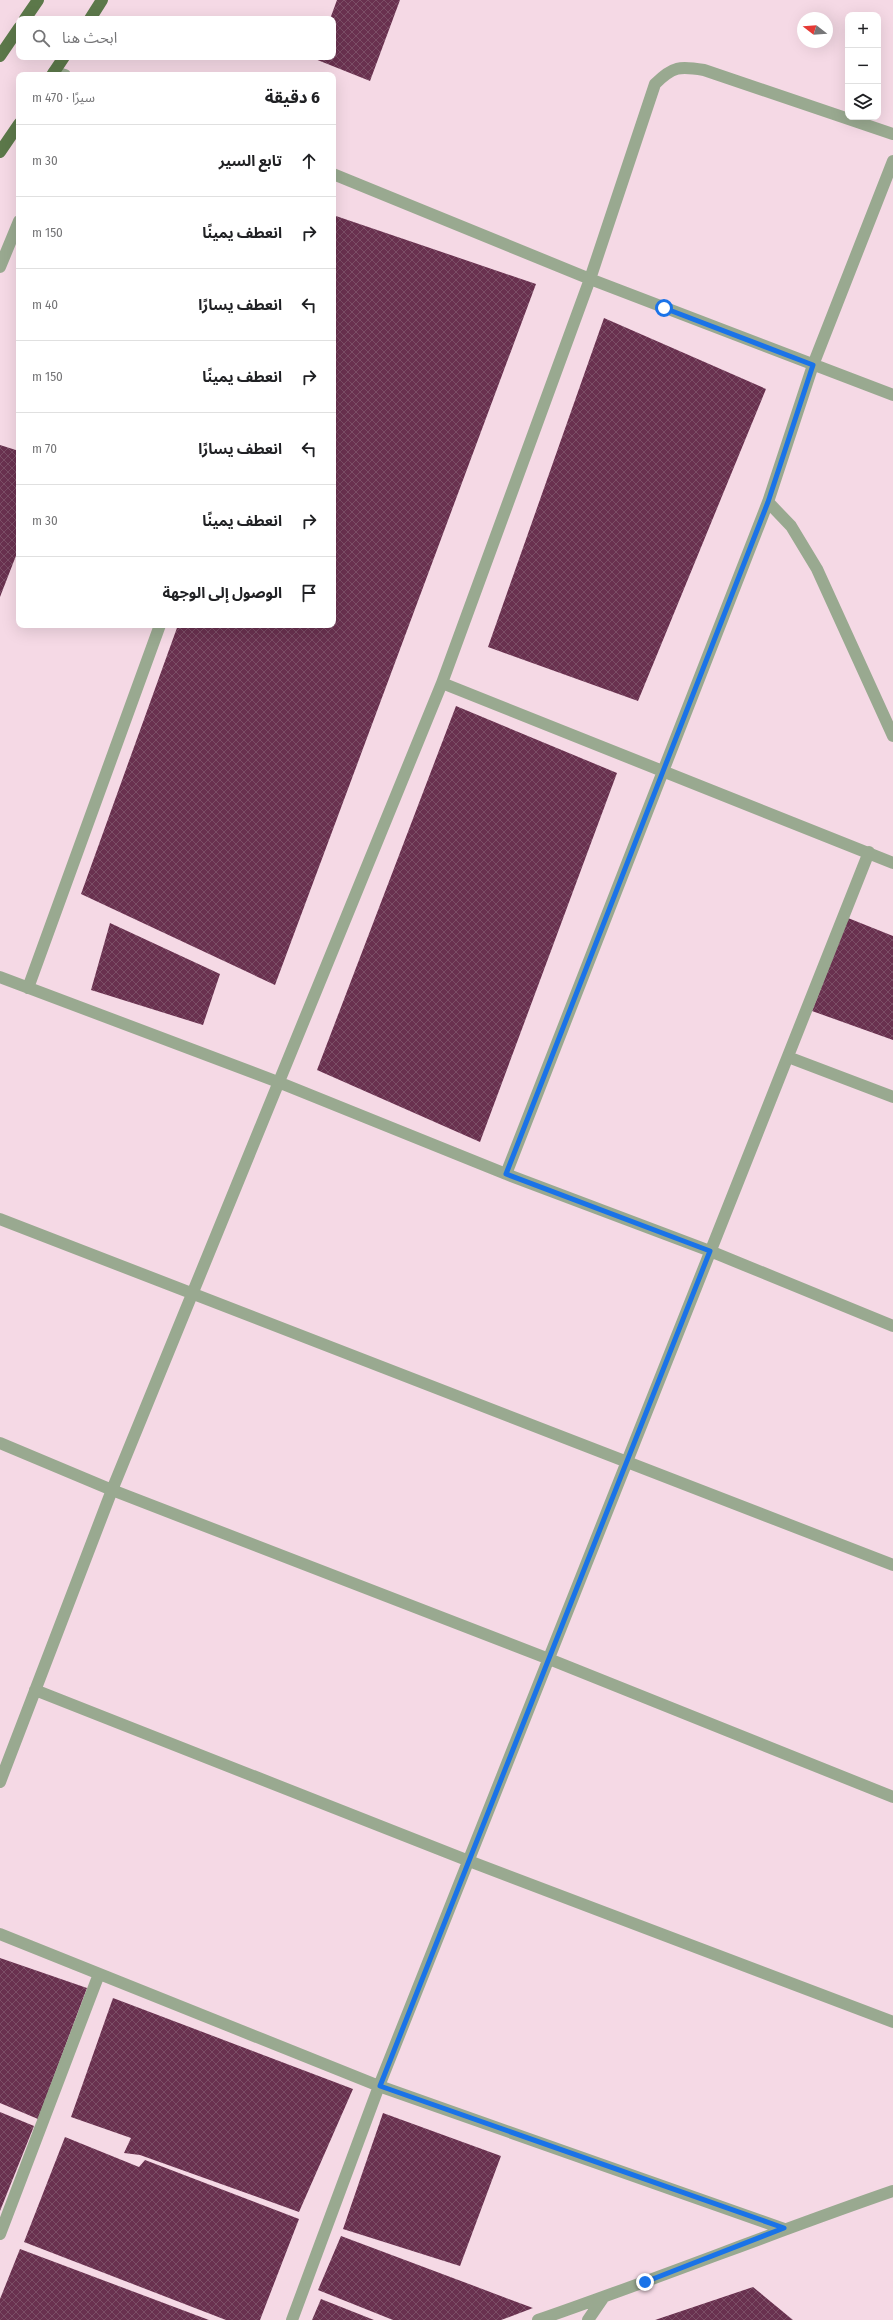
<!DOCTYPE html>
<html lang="ar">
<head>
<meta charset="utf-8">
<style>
	:root { --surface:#fff; --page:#f2f2f2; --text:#202124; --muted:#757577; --line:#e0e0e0 }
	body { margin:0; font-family:"Fira Sans Condensed","Noto Sans Arabic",sans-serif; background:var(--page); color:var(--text); direction:rtl }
	.controls { position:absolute; right:12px; top:12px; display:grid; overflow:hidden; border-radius:8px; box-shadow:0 4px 16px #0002 }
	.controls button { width:36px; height:36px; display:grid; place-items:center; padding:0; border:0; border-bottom:1px solid var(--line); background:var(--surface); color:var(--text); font:20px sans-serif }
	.compass { position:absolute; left:797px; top:12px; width:36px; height:36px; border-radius:50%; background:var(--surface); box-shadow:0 4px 16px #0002; rotate:287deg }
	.stop { position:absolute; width:12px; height:12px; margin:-9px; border:3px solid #1a73e8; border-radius:50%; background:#fff }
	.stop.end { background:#1a73e8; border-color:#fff; box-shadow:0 1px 4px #0008 }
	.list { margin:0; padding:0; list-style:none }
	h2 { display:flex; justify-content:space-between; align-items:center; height:52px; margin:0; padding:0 16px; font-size:17px }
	h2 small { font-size:13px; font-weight:400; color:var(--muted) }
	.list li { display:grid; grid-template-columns:26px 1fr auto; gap:12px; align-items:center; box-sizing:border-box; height:72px; padding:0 16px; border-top:1px solid var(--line) }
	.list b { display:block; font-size:15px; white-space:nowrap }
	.list em { font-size:13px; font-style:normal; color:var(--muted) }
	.icon { flex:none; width:22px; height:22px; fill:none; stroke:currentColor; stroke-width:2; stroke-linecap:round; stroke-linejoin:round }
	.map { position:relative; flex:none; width:893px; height:2320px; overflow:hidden; direction:ltr }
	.search { position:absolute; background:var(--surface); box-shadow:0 4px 16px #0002; left:16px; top:16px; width:320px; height:44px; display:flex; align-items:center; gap:10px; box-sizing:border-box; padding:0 14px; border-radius:8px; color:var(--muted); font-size:15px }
	.panel { position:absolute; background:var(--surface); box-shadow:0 4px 16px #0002; left:16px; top:72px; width:320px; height:556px; border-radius:8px; direction:rtl }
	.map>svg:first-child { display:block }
</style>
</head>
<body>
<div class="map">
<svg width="893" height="2320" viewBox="0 0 893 2320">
	<defs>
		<pattern id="building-cross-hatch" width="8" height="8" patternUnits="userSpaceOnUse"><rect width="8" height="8" fill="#69314f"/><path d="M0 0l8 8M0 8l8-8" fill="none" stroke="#7b4e66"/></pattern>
	</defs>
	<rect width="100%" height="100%" fill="#f5d9e5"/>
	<path fill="url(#building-cross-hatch)" d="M337,0H400L370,81L315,59L316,57H333V19H330Z
		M333,215L536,284L275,985L81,894L178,625H333Z
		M604,318L766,389L638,701L488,647Z
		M0,445L19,451V548L0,597Z
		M456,706L617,773L480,1142L317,1070Z
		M848,918L893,936V1040L812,1011Z
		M110,923L220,974L203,1025L91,990Z
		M0,1958L87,1988L38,2119L0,2103Z
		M113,1998L353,2089L299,2212L140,2155L124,2153L131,2138L71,2117Z
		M0,2112L34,2126L0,2211Z
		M383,2113L501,2156L460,2266L343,2229Z
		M65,2137L139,2167L145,2160L299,2219L260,2320H226L24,2242Z
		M341,2236L533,2308L501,2320H393L318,2290Z
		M20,2249L209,2320H0V2299Z
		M753,2287L793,2320H655Z
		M321,2299L374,2320H312Z"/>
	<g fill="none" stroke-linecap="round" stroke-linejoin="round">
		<path stroke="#99a990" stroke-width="12" d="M54,72L65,75
			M333,174L590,279L893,395
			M0,267L19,221
			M768,502L791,526L817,569L893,736
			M442,683L893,863
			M0,977L278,1082L506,1174L710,1251L893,1326
			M28,988L160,625
			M788,1057L893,1097
			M506,1174L768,502L813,365L893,161
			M0,1219L893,1565
			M0,1443L112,1490L549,1659L893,1797
			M35,1690L469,1861L893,2022
			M0,1782L112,1490L442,683L590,279L655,84C673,66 680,66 704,70L893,134
			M0,1934L379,2086L784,2229
			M0,2234L99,1974
			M292,2320L379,2086L869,852
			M538,2320C657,2279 774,2232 893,2191
			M588,2320L603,2298"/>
		<path stroke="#5c784a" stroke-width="12" d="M25,19L38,0
			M90,19L102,0
			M0,56L19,28
			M52,75L64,57
			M0,152L19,124"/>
	</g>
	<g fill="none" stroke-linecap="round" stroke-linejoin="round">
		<path stroke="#1a73e8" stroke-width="5" d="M645,2282L784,2228L380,2086L710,1251L506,1174L768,502L813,365L664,308"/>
	</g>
</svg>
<div class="controls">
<button>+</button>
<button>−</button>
<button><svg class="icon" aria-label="layers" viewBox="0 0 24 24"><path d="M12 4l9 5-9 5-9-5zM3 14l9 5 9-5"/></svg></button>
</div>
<svg class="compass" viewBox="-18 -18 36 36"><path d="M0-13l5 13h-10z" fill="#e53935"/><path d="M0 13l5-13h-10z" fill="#757577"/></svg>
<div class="stop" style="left:664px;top:308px"></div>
<div class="stop end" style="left:645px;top:2282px"></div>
<div class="search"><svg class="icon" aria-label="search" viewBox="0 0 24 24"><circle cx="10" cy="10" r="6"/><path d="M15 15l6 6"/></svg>ابحث هنا</div>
<section class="panel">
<h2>6 دقيقة<small>سيرًا · 470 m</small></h2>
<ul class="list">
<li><svg class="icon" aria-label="ahead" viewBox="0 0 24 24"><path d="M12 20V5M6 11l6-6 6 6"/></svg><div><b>تابع السير</b></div><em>30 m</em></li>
<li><svg class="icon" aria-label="right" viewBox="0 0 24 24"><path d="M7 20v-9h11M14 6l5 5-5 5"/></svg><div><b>انعطف يمينًا</b></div><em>150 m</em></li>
<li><svg class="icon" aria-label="left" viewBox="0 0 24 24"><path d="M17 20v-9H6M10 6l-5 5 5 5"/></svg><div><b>انعطف يسارًا</b></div><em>40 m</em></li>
<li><svg class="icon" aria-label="right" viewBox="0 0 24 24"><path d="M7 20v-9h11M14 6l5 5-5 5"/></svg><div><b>انعطف يمينًا</b></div><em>150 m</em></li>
<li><svg class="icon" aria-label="left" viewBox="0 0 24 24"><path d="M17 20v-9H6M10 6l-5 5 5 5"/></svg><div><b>انعطف يسارًا</b></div><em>70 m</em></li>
<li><svg class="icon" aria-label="right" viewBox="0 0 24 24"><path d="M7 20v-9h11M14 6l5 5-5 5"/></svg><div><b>انعطف يمينًا</b></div><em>30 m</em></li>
<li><svg class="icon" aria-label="arrive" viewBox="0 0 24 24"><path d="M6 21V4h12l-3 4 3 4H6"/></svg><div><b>الوصول إلى الوجهة</b></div></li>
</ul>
</section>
</div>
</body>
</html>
